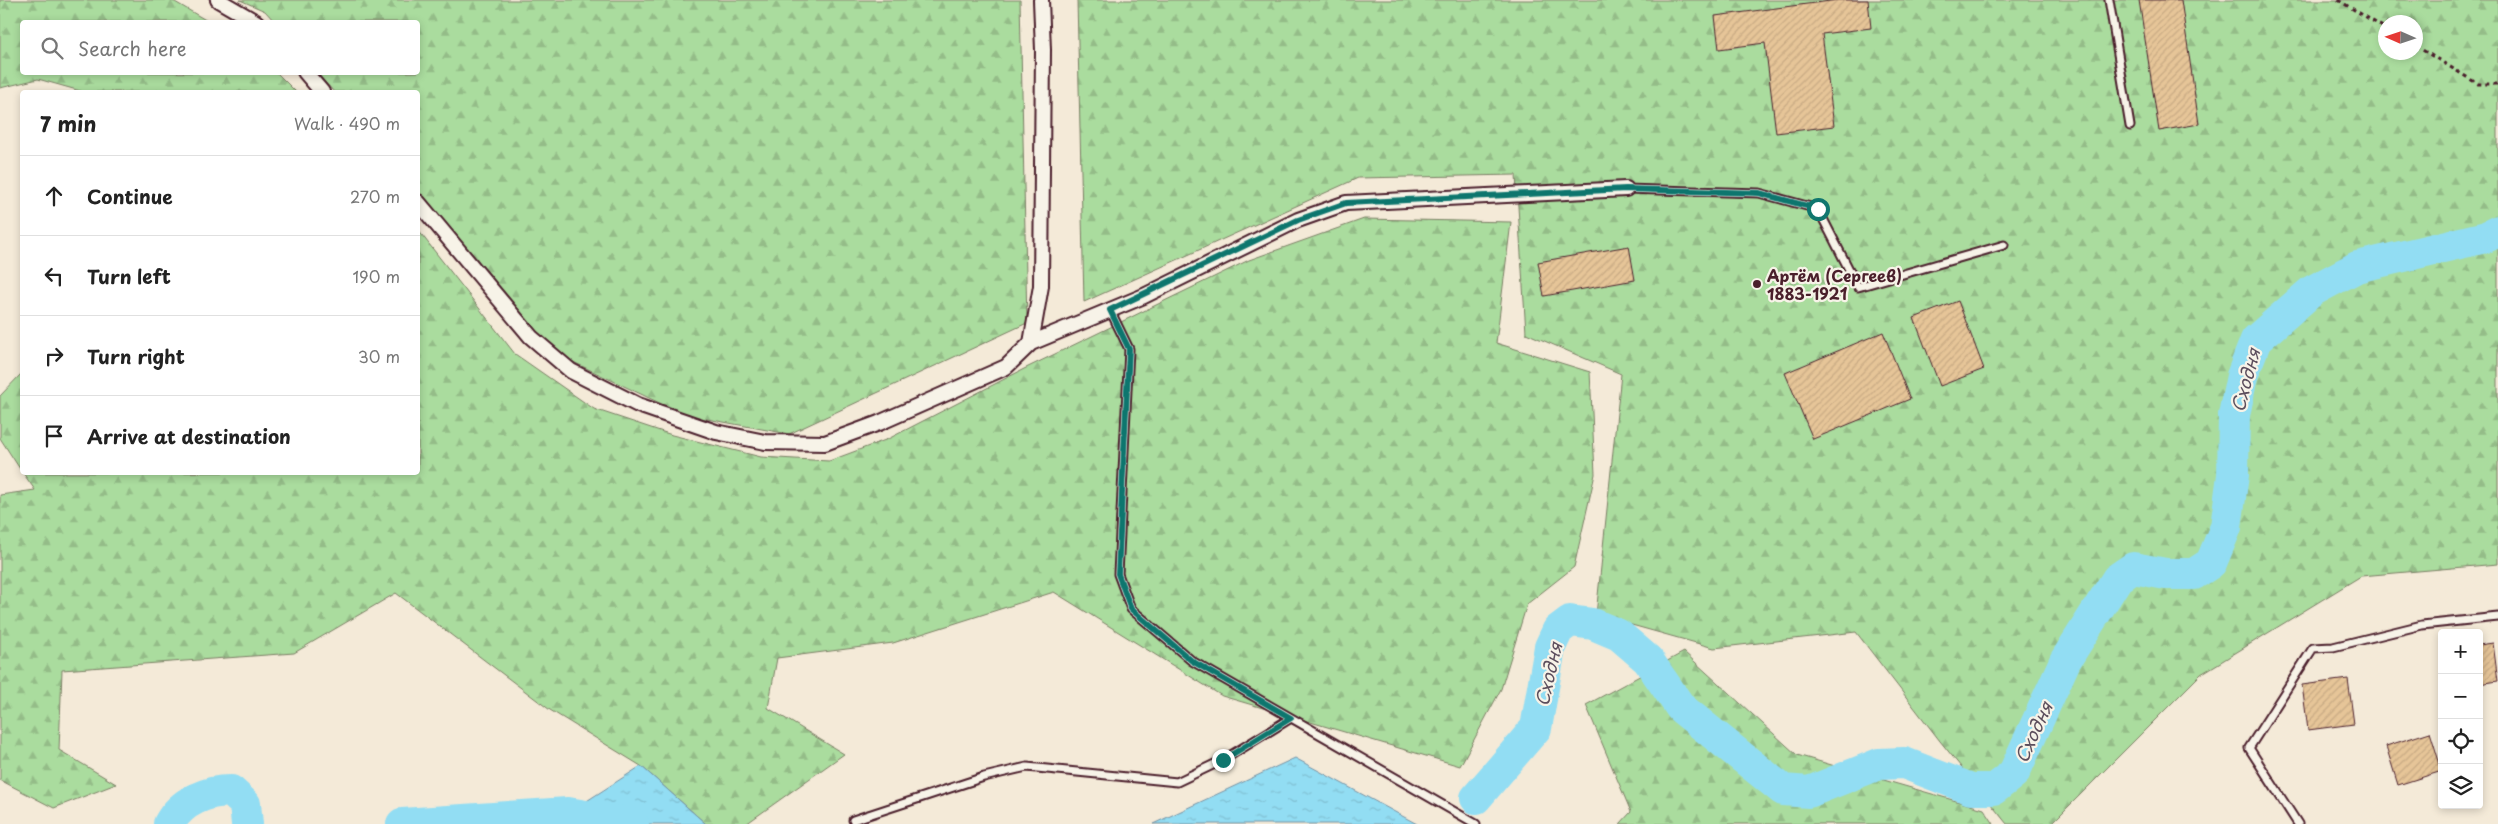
<!DOCTYPE html>
<html lang="en">
<head>
<meta charset="utf-8">
<style>
	:root { --surface:#fff; --page:#f2f2f2; --text:#222; --muted:#767676; --line:#e0e0e0 }
	body { margin:0; font-family:"Playpen Sans",sans-serif; background:var(--page); color:var(--text) }
	.controls { position:absolute; right:15px; bottom:15px; display:grid; overflow:hidden; border-radius:5px; box-shadow:0 2px 8px #0003 }
	.controls button { width:45px; height:45px; display:grid; place-items:center; padding:0; border:0; border-bottom:1px solid var(--line); background:var(--surface); color:var(--text); font:25px sans-serif }
	.compass { position:absolute; left:2378px; top:15px; width:45px; height:45px; border-radius:50%; background:var(--surface); box-shadow:0 2px 8px #0003; rotate:273deg }
	.stop { position:absolute; width:15px; height:15px; margin:-11px; border:4px solid #0f766e; border-radius:50%; background:#fff }
	.stop.end { background:#0f766e; border-color:#fff; box-shadow:0 1px 5px #0008 }
	.list { margin:0; padding:0; list-style:none }
	h2 { display:flex; justify-content:space-between; align-items:center; height:65px; margin:0; padding:0 20px; font-size:21px }
	h2 small { font-size:16px; font-weight:400; color:var(--muted) }
	.list li { display:grid; grid-template-columns:32px 1fr auto; gap:15px; align-items:center; box-sizing:border-box; height:80px; padding:0 20px; border-top:1px solid var(--line) }
	.list b { display:block; font-size:19px; white-space:nowrap }
	.list em { font-size:16px; font-style:normal; color:var(--muted) }
	.icon { flex:none; width:28px; height:28px; fill:none; stroke:currentColor; stroke-width:2; stroke-linecap:round; stroke-linejoin:round }
	.map { position:relative; flex:none; width:2498px; height:824px; overflow:hidden }
	.search { position:absolute; background:var(--surface); box-shadow:0 2px 8px #0003; left:20px; top:20px; width:400px; height:55px; display:flex; align-items:center; gap:12px; box-sizing:border-box; padding:0 18px; border-radius:5px; color:var(--muted); font-size:19px }
	.panel { position:absolute; background:var(--surface); box-shadow:0 2px 8px #0003; left:20px; top:90px; width:400px; height:385px; border-radius:5px }
	.map>svg:first-child { display:block }
</style>
</head>
<body>
<div class="map">
<svg width="2498" height="824" viewBox="0 0 2498 824">
	<defs>
		<pattern id="forest-firs" width="22" height="20" patternUnits="userSpaceOnUse" patternTransform="scale(1.25)"><rect width="22" height="20" fill="#aadc9e"/><path d="M5 1l3.5 6h-7zM16 11l3.5 6h-7z" fill="#94bc88"/></pattern>
		<pattern id="water-ripples" width="26" height="14" patternUnits="userSpaceOnUse" patternTransform="scale(1.25)"><rect width="26" height="14" fill="#92ddf3"/><path d="M2 4q2-2 4 0t4 0M15 11q2-2 4 0t4 0" fill="none" stroke="#7fbdd0"/></pattern>
		<pattern id="building-hatch" width="6" height="6" patternUnits="userSpaceOnUse" patternTransform="scale(1.25)"><rect width="6" height="6" fill="#e6c598"/><path d="M-1 1l2-2M0 6l6-6M5 7l2-2" fill="none" stroke="#c7a983"/></pattern>
	</defs>
	<rect width="100%" height="100%" fill="#f4ead8"/>
	<filter id="ink" filterUnits="userSpaceOnUse"><feTurbulence type="fractalNoise" baseFrequency=".02" numOctaves="2"/><feDisplacementMap in="SourceGraphic" scale="10" xChannelSelector="R" yChannelSelector="G"/><feConvolveMatrix kernelMatrix="1 2 1 2 8 2 1 2 1" color-interpolation-filters="sRGB"/></filter>
	<g filter="url(#ink)">
		<path fill="url(#forest-firs)" stroke="#7a7e64" fill-rule="evenodd" d="M0,0H168L175,2L209,22H22V72L277,73L296,92H84L38,79L0,88Z
			M240,0H1020L1027,323L789,434L685,415L550,351L418,192V92H334L317,73L418,72V22H275L265,11Z
			M1077,0H2498V564L2361,576L2201,674L2051,824H2007L1940,741L1856,632L1714,648L1596,615L1621,374L1526,333L1516,175L1358,178L1084,302ZM2386,22H2416V52H2386Z
			M1364,219L1511,222L1496,343L1590,372L1595,474L1574,567L1527,604L1501,689L1460,766L1222,696L1054,592L893,643L777,658L768,708L844,754L746,824H706L641,766L550,710L396,593L294,653L62,670L59,750L116,784L54,808L0,780V495L35,490L23,473L418,472V230L515,354L594,409L672,435L761,457L829,461L888,439L1024,369L1249,260Z
			M22,373V472L0,438V396Z
			M1684,652L1797,755L1984,809L1994,824H1620L1631,812L1586,705Z"/>
		<path fill="url(#water-ripples)" stroke="#7591a3" d="M1295,758L1417,824H1153Z
			M641,766L706,824H569L568,813Z"/>
		<g fill="none" stroke-linecap="round" stroke-linejoin="round">
			<path stroke="#92ddf3" stroke-width="32" d="M1476,798L1536,728L1550,647L1558,630L1570,621L1593,624L1619,635L1648,660L1681,708L1783,790L1809,792L1879,764L1904,763L1971,789H1994L2014,773L2065,661L2117,579L2133,568L2166,574H2194L2211,563L2226,527L2233,475L2234,415L2242,376L2256,340L2312,291L2357,267L2486,237L2498,231
				M169,824C181,801 207,791 231,791L245,804L247,824
				M402,824L568,813L633,824"/>
		</g>
		<path fill="url(#building-hatch)" stroke="#4a1f2b" d="M1838,0H1868L1871,28L1822,34L1834,126L1776,133L1765,43L1719,49L1715,16Z
			M2139,0H2181L2199,124L2159,131Z
			M1629,246L1635,280L1544,296L1538,262Z
			M1958,301L1984,369L1940,386L1914,318Z
			M1883,332L1910,399L1813,439L1785,373Z
			M2493,643L2498,681L2479,684V645Z
			M2348,679L2354,724L2308,730L2302,685Z
			M2430,732L2442,771L2398,785L2386,746Z"/>
		<g fill="none" stroke-linecap="round" stroke-linejoin="round">
			<g stroke="#4a1f2b" stroke-width="11">
				<path id="lane" d="M2109,0L2130,126
					M1626,189L1759,193L1818,209L1858,287L2004,245
					M1110,310L1129,349L1118,574L1131,609L1192,661L1476,824
					M853,820L984,777L1027,767L1177,782L1223,760L1291,718
					M2298,824L2249,748L2313,648L2333,647L2422,625L2498,617"/>
			</g>
			<g stroke="#4a1f2b" stroke-width="18">
				<path id="street" d="M218,0L256,22
					M305,72L322,92
					M418,202L531,337L571,371L638,405L716,432L765,442L825,443L879,423L1006,367L1031,343L1144,296L1298,220L1346,203L1626,189
					M1031,343L1041,286L1043,50L1041,0"/>
			</g>
			<path stroke="#4a1f2b" stroke-width="3" stroke-dasharray="4 4" stroke-linecap="butt" d="M2338,0L2386,29
				M2416,46L2478,84H2498"/>
			<use href="#lane" stroke="#f7f3e8" stroke-width="7"/>
			<use href="#street" stroke="#f7f3e8" stroke-width="14"/>
		</g>
	</g>
	<g fill="none" stroke-linecap="round" stroke-linejoin="round" filter="url(#ink)">
		<path stroke="#0f766e" stroke-width="6" d="M1223,760L1291,718L1192,661L1131,609L1118,574L1129,349L1110,310L1298,220L1346,203L1626,189L1759,193L1818,209"/>
	</g>
	<circle fill="#4a1f2b" stroke="#f7f3e8" stroke-width="2" cx="1757" cy="284" r="5"/>
	<g text-anchor="middle" dominant-baseline="central" stroke-width="4.5" stroke-linejoin="round" paint-order="stroke">
		<g font-size="16" font-weight="bold" fill="#4a1f2b" stroke="#f7f3e8" text-anchor="start">
			<text x="1767" y="275">Артём (Сергеев)<tspan x="1767" dy="18">1883-1921</tspan></text>
		</g>
		<g font-size="18" font-style="italic" fill="#5c4e5d" stroke="#f7f3e8">
			<text transform="translate(2245 380) rotate(-75)">Сходня</text>
			<text transform="translate(1548 674) rotate(-77)">Сходня</text>
			<text transform="translate(2033 732) rotate(-65)">Сходня</text>
		</g>
	</g>
</svg>
<div class="controls">
<button>+</button>
<button>−</button>
<button><svg class="icon" aria-label="locate" viewBox="0 0 24 24"><circle cx="12" cy="12" r="6"/><path d="M12 2v4M12 18v4M2 12h4M18 12h4"/></svg></button>
<button><svg class="icon" aria-label="layers" viewBox="0 0 24 24"><path d="M12 4l9 5-9 5-9-5zM3 14l9 5 9-5"/></svg></button>
</div>
<svg class="compass" viewBox="-18 -18 36 36"><path d="M0-13l5 13h-10z" fill="#e53935"/><path d="M0 13l5-13h-10z" fill="#767676"/></svg>
<div class="stop" style="left:1818px;top:209px"></div>
<div class="stop end" style="left:1223px;top:760px"></div>
<div class="search"><svg class="icon" aria-label="search" viewBox="0 0 24 24"><circle cx="10" cy="10" r="6"/><path d="M15 15l6 6"/></svg>Search here</div>
<section class="panel">
<h2>7 min<small>Walk · 490 m</small></h2>
<ul class="list">
<li><svg class="icon" aria-label="ahead" viewBox="0 0 24 24"><path d="M12 20V5M6 11l6-6 6 6"/></svg><div><b>Continue</b></div><em>270 m</em></li>
<li><svg class="icon" aria-label="left" viewBox="0 0 24 24"><path d="M17 20v-9H6M10 6l-5 5 5 5"/></svg><div><b>Turn left</b></div><em>190 m</em></li>
<li><svg class="icon" aria-label="right" viewBox="0 0 24 24"><path d="M7 20v-9h11M14 6l5 5-5 5"/></svg><div><b>Turn right</b></div><em>30 m</em></li>
<li><svg class="icon" aria-label="arrive" viewBox="0 0 24 24"><path d="M6 21V4h12l-3 4 3 4H6"/></svg><div><b>Arrive at destination</b></div></li>
</ul>
</section>
</div>
</body>
</html>
